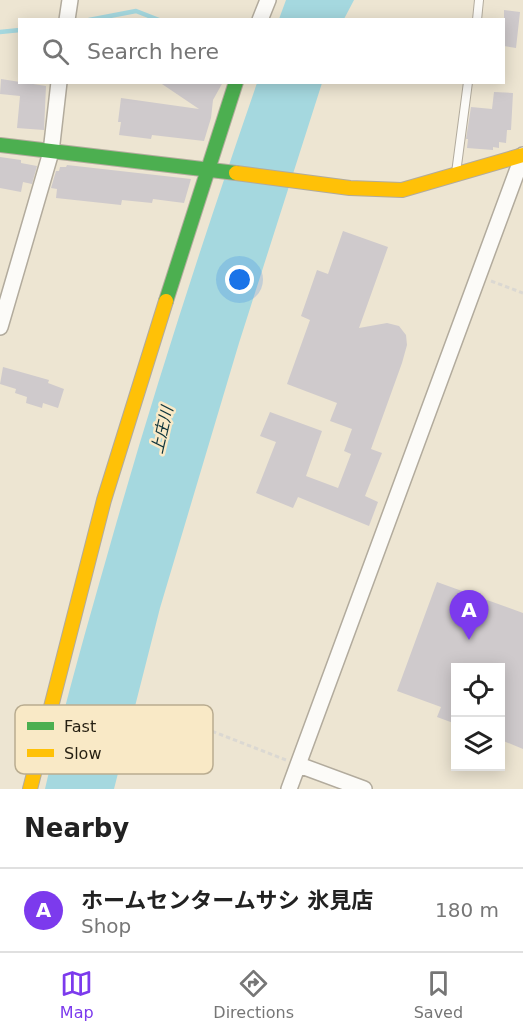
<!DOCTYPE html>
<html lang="en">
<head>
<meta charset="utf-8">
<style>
	:root { --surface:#fff; --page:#f6f6f6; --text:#222; --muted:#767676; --line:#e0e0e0; --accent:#7c3aed }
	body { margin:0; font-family:"DejaVu Sans","Noto Sans JP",sans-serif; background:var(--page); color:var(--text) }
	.controls { position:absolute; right:18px; bottom:18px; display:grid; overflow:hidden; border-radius:0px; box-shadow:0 3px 15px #0003 }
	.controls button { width:54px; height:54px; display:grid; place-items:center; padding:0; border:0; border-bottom:2px solid var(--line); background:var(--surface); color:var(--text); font:30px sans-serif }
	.you { position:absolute; left:240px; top:280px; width:21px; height:21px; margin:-15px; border:4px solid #fff; border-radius:50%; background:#1a73e8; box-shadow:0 0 0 9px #1a73e833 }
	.badge { display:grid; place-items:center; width:39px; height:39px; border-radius:50%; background:var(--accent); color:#fff; font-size:20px; font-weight:700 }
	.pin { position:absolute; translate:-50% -50px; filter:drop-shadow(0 2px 3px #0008) }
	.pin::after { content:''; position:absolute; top:32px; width:21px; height:18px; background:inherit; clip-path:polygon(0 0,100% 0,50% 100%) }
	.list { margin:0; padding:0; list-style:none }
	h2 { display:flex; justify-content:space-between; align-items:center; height:78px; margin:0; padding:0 24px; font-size:26px }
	h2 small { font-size:20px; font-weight:400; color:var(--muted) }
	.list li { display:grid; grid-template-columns:39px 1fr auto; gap:18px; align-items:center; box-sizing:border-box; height:84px; padding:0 24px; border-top:2px solid var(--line) }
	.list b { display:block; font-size:22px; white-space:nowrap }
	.list p { margin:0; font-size:20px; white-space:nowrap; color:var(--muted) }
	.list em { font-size:20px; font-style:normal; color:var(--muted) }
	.icon { flex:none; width:33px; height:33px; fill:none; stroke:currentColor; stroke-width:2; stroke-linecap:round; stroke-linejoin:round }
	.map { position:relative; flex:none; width:523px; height:789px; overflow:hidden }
	.search { position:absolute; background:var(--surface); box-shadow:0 3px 15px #0003; left:18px; right:18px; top:18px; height:66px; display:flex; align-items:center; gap:15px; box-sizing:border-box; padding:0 21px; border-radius:0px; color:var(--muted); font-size:22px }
	.sheet { height:162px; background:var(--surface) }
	nav { display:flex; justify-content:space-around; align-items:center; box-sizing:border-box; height:84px; border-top:2px solid var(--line); background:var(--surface); font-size:16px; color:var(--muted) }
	nav a { display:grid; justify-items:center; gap:3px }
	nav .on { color:var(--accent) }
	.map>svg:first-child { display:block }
</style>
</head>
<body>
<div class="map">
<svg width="523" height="789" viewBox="0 0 523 789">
	<rect width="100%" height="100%" fill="#ede5d2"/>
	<path fill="#a5d8df" d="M286,0H354L344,19H279Z
		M257,83H322L239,343L160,608L114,789H45C63,710 85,633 107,556C152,396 203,239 257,83Z"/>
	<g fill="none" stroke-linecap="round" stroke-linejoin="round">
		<path stroke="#a5d8df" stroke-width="4.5" d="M89,20L136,11L159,20
			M0,32L20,30"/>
	</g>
	<path fill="#cfcacc" d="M504,10L520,12L516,48L504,46Z
		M1,79L46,86L44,130L17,128L20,96L0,94Z
		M159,82H223L213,100L211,118L204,141L152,135L151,139L119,135L121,122H118L121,98L199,109Z
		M494,92L513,93L511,130H507L506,143L499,142V148L493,147V150L467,148L468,139H466L471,107L492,109Z
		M0,157L21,160V163L37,166L32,184L23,182L21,192L0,188Z
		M67,165L191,179L184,203L153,199L152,203L122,200L121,205L56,198L57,189L51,188L56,171H59L60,167H66Z
		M343,231L388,247L359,328L387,323L399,326L406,335L407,345L402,363L371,449L382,453L365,496L378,502L369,526L298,497L293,508L256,493L276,442L260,436L270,412L322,431L306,476L338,488L351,454L344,451L352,429L330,421L337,403L287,384L310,320L301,316L317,270L328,274Z
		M3,367L49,380L48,383L64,389L58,408L43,403L42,408L26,403L27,397L15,393L16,389L0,384Z
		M437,582L523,613V749L501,740V668H456V724L437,717L441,707L397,691Z"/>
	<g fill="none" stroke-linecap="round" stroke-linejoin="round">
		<g stroke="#b2ab9d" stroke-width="10">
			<path id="lane" d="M477,20L479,0
				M456,173L468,82"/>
		</g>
		<g stroke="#b2ab9d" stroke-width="18">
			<path id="street" d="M67,20L70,0
				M260,20L268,0
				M0,327L51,152L59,82
				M299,765L364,789
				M289,789L523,155"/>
		</g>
		<g stroke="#b2ab9d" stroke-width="16">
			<path id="fast" d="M0,145L236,173
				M166,301L236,82"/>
		</g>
		<g stroke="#b2ab9d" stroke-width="16">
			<path id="slow" d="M236,173L350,188L402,190L523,155
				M30,789L104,500L166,301"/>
		</g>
		<path stroke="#dbd8d2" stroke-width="3" stroke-dasharray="4.5 3" stroke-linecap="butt" d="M491,281L523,293
			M191,723L286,760"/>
		<use href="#lane" stroke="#fcfbf8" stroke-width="8"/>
		<use href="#street" stroke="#fcfbf8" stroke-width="15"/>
		<use href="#fast" stroke="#4caf50" stroke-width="14"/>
		<use href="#slow" stroke="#ffc107" stroke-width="14"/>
	</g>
	<g text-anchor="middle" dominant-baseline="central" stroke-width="5" stroke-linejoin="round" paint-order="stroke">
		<g font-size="16" font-style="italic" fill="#0e343c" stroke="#f9e9c6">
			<text transform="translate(162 430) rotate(-77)">上庄川</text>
		</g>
	</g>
	<rect x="15" y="705" width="198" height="69" rx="9" fill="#f9e9c6" stroke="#b9ac90" stroke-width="1.5"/>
	<rect x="27" y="722" width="27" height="8" fill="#4caf50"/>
	<rect x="27" y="749" width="27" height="8" fill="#ffc107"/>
	<g font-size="16" fill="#251f12">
		<text x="64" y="732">Fast</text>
		<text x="64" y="759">Slow</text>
	</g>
</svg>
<div class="controls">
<button><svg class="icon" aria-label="locate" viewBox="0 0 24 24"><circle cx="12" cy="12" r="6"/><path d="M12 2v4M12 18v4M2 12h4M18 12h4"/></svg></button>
<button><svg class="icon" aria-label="layers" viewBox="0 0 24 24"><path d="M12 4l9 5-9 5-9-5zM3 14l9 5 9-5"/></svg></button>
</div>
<div class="you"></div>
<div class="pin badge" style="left:469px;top:640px">A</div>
<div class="search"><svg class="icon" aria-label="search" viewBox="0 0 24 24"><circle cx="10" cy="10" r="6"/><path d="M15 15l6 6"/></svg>Search here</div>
</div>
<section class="sheet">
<h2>Nearby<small></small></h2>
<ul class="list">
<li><span class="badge">A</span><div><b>ホームセンタームサシ 氷見店</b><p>Shop</p></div><em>180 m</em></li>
</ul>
</section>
<nav>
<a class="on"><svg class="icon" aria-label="map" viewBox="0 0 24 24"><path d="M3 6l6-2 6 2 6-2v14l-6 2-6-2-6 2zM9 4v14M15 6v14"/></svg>Map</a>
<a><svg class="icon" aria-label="directions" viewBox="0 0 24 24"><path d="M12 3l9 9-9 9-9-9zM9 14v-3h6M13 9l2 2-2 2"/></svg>Directions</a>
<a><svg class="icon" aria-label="saved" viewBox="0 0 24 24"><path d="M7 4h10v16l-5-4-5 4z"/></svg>Saved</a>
</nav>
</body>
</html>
